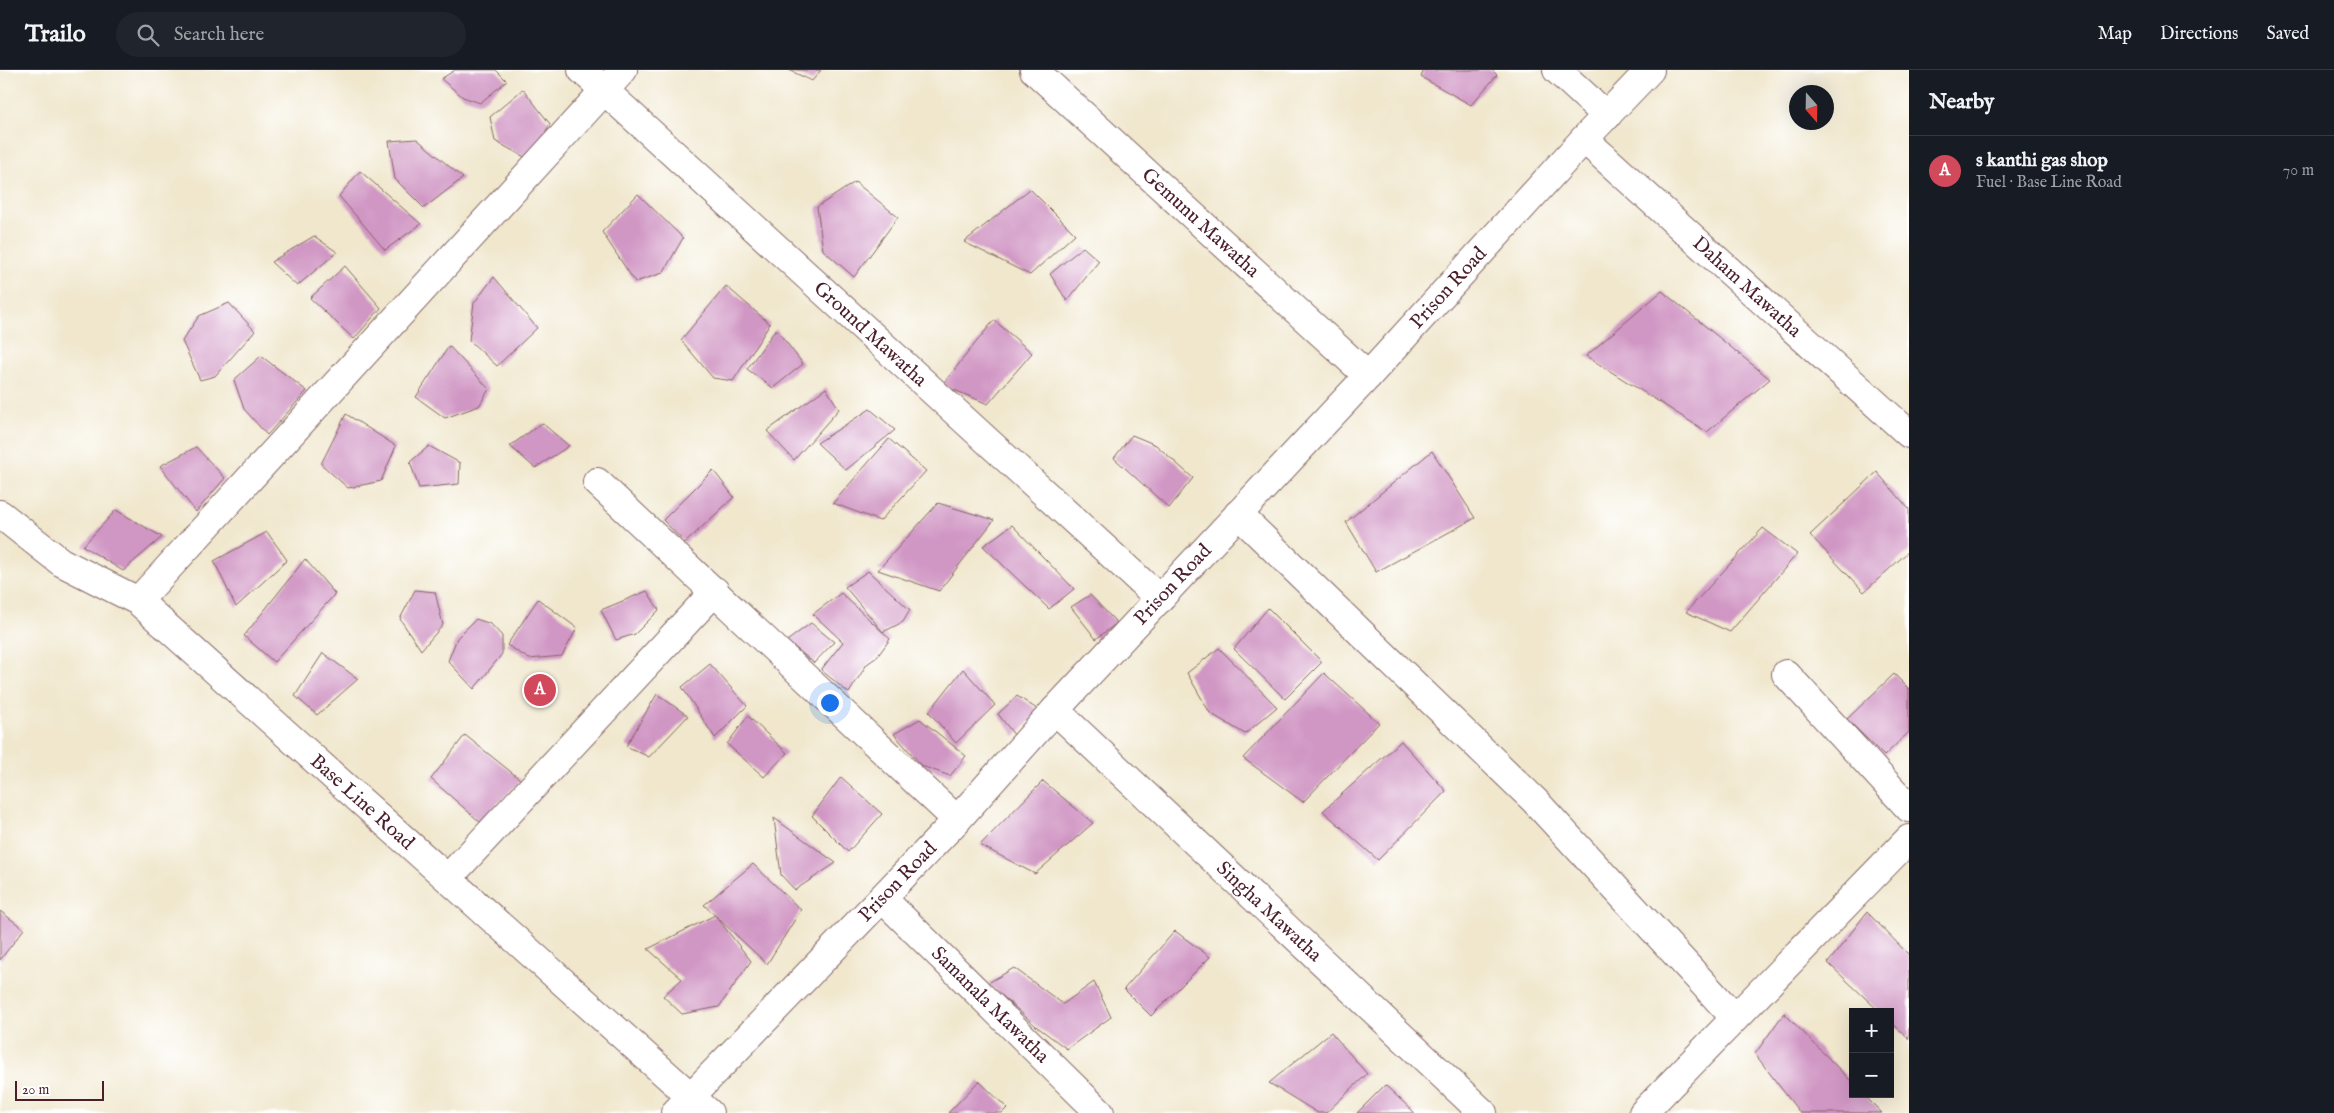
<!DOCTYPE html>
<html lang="en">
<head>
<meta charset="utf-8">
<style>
	:root { --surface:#171b24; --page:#20242c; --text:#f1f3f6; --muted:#9ea1a6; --line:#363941; --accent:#d1495b }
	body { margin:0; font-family:"IM FELL English",serif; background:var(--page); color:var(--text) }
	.controls { position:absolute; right:15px; bottom:15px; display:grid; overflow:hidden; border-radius:0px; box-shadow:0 5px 20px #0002 }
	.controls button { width:45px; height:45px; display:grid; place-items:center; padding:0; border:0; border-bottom:1px solid var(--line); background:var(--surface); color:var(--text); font:25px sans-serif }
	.compass { position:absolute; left:1789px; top:15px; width:45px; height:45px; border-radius:50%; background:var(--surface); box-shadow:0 5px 20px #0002; rotate:160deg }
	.scale { position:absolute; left:15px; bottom:12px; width:89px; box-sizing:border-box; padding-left:5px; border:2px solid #4a1f2b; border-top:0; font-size:14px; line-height:18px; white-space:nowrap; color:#4a1f2b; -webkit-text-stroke:4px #fff; paint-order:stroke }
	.you { position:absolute; left:829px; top:632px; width:18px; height:18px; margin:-12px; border:4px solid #fff; border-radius:50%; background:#1a73e8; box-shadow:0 0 0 8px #1a73e833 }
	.badge { display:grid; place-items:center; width:32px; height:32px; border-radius:50%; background:var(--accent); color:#fff; font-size:16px; font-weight:700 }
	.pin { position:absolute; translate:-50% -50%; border:2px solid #fff; box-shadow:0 1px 5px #0006 }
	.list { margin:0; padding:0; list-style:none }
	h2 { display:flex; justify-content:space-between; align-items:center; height:65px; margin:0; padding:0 20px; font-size:21px }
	h2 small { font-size:16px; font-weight:400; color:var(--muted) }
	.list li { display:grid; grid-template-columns:32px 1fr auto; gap:15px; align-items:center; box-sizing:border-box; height:70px; padding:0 20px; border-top:1px solid var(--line) }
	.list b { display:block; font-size:19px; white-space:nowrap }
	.list p { margin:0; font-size:16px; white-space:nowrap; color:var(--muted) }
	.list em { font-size:16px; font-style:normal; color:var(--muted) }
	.icon { flex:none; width:28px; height:28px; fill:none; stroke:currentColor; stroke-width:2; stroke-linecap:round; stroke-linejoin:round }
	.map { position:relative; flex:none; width:1909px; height:1043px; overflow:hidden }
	header { display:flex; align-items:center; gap:30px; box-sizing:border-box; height:70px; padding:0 25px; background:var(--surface); border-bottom:1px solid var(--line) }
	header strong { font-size:24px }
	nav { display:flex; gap:28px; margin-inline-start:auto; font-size:18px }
	.search { width:350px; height:45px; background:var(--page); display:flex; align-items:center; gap:12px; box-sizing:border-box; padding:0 18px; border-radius:28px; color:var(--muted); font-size:19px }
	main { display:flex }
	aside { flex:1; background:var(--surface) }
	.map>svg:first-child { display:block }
</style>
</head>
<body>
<header>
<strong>Trailo</strong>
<div class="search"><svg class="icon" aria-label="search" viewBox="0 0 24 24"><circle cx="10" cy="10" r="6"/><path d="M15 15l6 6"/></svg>Search here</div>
<nav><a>Map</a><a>Directions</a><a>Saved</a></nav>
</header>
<main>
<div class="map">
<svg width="1909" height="1043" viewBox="0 0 1909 1043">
	<rect width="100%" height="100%" fill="#fff"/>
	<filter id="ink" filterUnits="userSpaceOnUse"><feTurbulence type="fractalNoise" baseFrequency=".02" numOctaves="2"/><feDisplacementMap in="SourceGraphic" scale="10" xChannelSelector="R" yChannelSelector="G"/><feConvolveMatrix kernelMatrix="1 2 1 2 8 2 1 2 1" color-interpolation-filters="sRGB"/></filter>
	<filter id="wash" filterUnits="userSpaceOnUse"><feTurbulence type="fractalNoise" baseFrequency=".0096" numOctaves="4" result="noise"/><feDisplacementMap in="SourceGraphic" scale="20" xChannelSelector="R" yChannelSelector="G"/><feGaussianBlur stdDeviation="1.12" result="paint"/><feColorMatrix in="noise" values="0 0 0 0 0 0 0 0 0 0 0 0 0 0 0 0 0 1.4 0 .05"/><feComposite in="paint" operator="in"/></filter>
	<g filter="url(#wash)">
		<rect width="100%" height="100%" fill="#f0e7cd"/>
		<g id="blocks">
			<path fill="#d096c4" d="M455,0H496L507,11L480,33L463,27L441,9Z
				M789,0H821L812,11Z
				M1424,0H1492L1497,5L1471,35L1421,7Z
				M523,19L550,54L530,90L495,71L490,47Z
				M417,69L463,108L424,138L395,109L389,71Z
				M360,101L421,154L385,180L339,126Z
				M855,112L898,147L854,207L823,180L817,137Z
				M1030,119L1075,164L1030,205L964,172Z
				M638,124L683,168L663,203L635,212L602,162Z
				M314,166L337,182L297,216L271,192Z
				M1083,177L1099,191L1067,231L1050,204Z
				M345,196L381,238L354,269L310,228Z
				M494,207L537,258L497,296L469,270L474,233Z
				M726,216L770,254L733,311L713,308L681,270Z
				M1662,221L1770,309L1707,362L1586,286Z
				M229,233L255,261L215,306L200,310L182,271L199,246Z
				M994,250L1032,283L988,334L942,315Z
				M776,259L803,294L773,318L747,299Z
				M449,276L489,319L479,336L445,348L416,327Z
				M261,286L307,321L267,365L244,339L234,310Z
				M826,318L839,339L794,390L767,361Z
				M870,339L895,360L846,400L817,373Z
				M346,344L396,376L381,411L348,418L321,394Z
				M542,353L569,376L535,398L510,376Z
				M1132,365L1156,375L1193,408L1169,438L1114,388Z
				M889,369L926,401L880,451L833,433Z
				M429,376L460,393L459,414L419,418L410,392Z
				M196,377L225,408L196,442L160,396Z
				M1432,381L1475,448L1376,502L1346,452Z
				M713,400L734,427L685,473L663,450Z
				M1877,402L1909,439V481L1864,522L1810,465Z
				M938,433L994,450L939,521L878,500Z
				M116,440L162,467L123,501L83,476Z
				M1012,455L1074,519L1049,539L983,476Z
				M1763,458L1797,484L1730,562L1686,542Z
				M267,462L287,490L236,537L214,491Z
				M305,489L335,524L274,592L244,566Z
				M868,501L910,540L903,552L883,562L845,517Z
				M415,520L435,522L443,555L421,580L400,549Z
				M647,521L659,540L635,564L616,570L601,540Z
				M841,523L890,569L877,587L867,594L849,623L821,600L843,572L813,544Z
				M1090,525L1117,553L1096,569L1071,537Z
				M538,529L577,558L562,586L529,589L507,575Z
				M1268,538L1322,592L1285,629L1234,579Z
				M476,549L491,554L502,566V584L474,619L448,591L457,568Z
				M811,553L834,572L814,593L787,571Z
				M1219,578L1277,637L1245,664L1210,643L1187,603Z
				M323,583L358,609L317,645L295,626Z
				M710,594L747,636L715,668L682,617Z
				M963,599L995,635L956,673L929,642Z
				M1324,603L1379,653L1303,732L1243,688Z
				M1894,604L1909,619V662L1884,686L1847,649Z
				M657,624L688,646L649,687L626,676Z
				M1017,626L1040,641L1015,666L998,644Z
				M748,646L787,683L764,707L727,674Z
				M920,649L966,686L950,706L922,696L894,664Z
				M465,665L521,710L480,752L431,709Z
				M1401,671L1446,721L1378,790L1323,741Z
				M841,707L882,744L848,782L812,746Z
				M1043,711L1093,753L1035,804L980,775Z
				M774,748L836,793L795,820L781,805Z
				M753,794L801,840L767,894L704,835Z
				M0,841L24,859L0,890Z
				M1867,842L1909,885V969L1890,951V942H1880L1828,893Z
				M715,845L751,891L719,937L682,944L663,926L682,909L648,879Z
				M1175,861L1210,887L1151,946L1124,919Z
				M1014,898L1063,934L1094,912L1111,947L1067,979L1036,956L988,913Z
				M1784,943L1853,1013V1024H1863L1882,1043H1800L1755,984Z
				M1331,962L1367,1004L1326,1043H1318L1269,1013Z
				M979,1011L1007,1038L1002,1043H948Z
				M1385,1015L1415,1043H1357Z"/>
		</g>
	</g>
	<g filter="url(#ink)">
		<use href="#blocks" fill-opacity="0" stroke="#846564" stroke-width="1"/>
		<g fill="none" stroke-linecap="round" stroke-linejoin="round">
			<g stroke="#846564" stroke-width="30">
				<g id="minor">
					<path id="s1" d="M582,0L1160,529"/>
					<path id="s2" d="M1034,0L1368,306"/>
					<path d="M1557,0L1607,46"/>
					<path id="s3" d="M1584,69L1909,364"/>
					<path d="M597,412L957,750"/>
					<path id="s4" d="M0,444L61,492L138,531L709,1043"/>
					<path d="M1238,444L1535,731L1735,948"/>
					<path d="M138,531L623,0"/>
					<path d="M1786,604L1909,738"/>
					<path id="s5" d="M1055,640L1483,1043"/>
					<path d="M448,808L715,521"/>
					<path id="s6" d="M882,828L1100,1043"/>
					<path id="s7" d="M675,1043L957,750L1055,640L1368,306L1584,69L1650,0"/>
					<path d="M1643,1043L1909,769"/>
				</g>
			</g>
			<use href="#minor" stroke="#fff" stroke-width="28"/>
		</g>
	</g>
	<g text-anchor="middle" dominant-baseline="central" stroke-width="4" stroke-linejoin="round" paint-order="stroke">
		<g font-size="20" fill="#4a1f2b" stroke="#fff">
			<text stroke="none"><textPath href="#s2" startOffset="226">Gemunu Mawatha</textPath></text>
			<text stroke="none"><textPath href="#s3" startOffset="220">Daham Mawatha</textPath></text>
			<text stroke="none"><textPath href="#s7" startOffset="1131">Prison Road</textPath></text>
			<text stroke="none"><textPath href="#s1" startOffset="391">Ground Mawatha</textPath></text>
			<text stroke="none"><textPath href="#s7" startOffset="726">Prison Road</textPath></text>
			<text stroke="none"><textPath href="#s4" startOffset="465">Base Line Road</textPath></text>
			<text stroke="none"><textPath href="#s7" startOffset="321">Prison Road</textPath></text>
			<text stroke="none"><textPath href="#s5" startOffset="294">Singha Mawatha</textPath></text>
			<text stroke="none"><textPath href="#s6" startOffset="152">Samanala Mawatha</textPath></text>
		</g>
	</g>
</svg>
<div class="controls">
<button>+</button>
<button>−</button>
</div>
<svg class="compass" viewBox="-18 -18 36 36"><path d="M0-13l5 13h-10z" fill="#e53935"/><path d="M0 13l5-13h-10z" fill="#9ea1a6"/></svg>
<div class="scale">20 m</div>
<div class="you"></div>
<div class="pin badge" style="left:540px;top:620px">A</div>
</div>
<aside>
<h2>Nearby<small></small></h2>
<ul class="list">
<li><span class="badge">A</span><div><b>s kanthi gas shop</b><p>Fuel · Base Line Road</p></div><em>70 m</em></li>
</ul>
</aside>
</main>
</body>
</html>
